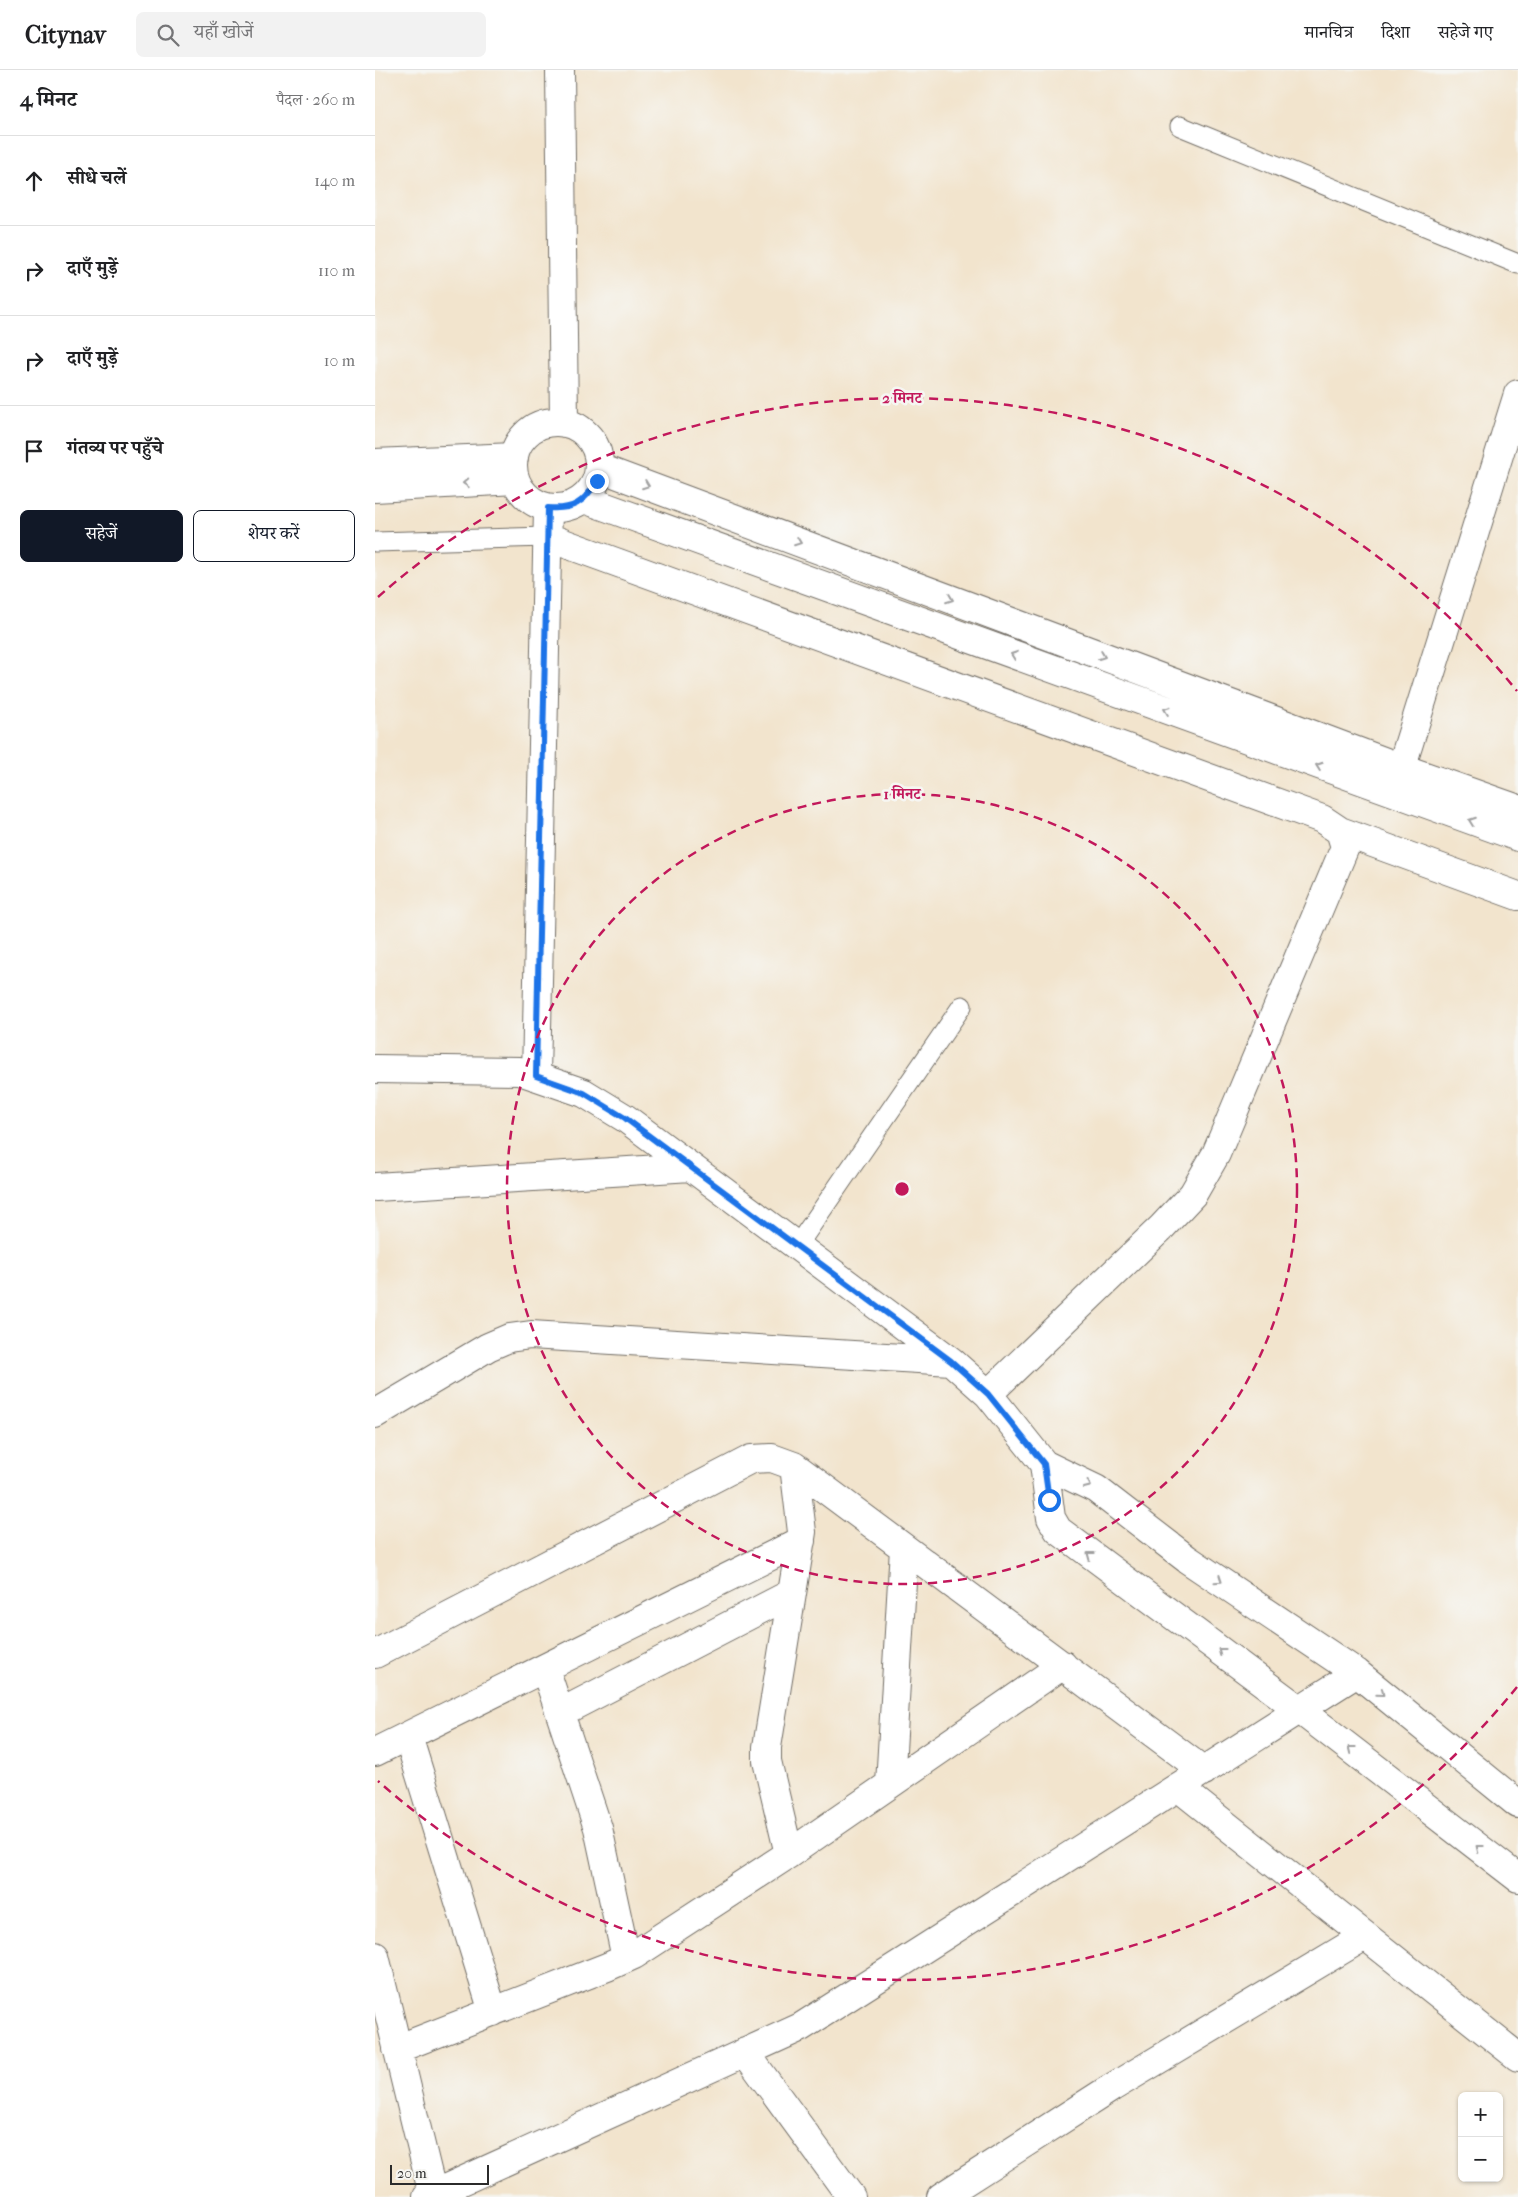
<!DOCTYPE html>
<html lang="hi">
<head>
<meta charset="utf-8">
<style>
	:root { --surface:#fff; --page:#f2f2f2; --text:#202124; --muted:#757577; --line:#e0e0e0; --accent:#111827 }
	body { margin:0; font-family:"IM FELL French Canon","Noto Serif Devanagari",serif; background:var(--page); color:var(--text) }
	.controls { position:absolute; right:15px; bottom:15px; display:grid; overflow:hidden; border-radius:8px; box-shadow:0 1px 4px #0004 }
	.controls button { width:45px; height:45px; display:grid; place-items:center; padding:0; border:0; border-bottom:1px solid var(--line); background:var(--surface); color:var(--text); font:25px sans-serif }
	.scale { position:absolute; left:15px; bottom:12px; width:99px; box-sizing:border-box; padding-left:5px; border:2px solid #2b2b2b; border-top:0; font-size:14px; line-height:18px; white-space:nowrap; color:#2b2b2b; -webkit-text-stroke:4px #f6f6f2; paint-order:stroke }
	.stop { position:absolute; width:15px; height:15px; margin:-11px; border:4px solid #1a73e8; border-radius:50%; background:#fff }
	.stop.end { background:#1a73e8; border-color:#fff; box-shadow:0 1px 5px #0008 }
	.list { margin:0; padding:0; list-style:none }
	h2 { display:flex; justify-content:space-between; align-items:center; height:65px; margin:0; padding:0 20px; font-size:21px }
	h2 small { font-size:16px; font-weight:400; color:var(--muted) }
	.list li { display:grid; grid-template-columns:32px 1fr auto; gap:15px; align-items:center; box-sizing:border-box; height:90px; padding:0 20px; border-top:1px solid var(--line) }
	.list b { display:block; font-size:19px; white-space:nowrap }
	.list em { font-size:16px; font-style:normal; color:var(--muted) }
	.actions { display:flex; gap:10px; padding:15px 20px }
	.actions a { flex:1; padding:11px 0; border:1px solid var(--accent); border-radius:8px; text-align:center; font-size:18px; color:var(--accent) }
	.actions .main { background:var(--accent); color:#fff }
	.icon { flex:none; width:28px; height:28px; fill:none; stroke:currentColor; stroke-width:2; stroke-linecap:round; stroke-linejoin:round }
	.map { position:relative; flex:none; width:1143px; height:2127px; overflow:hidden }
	header { display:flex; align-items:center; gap:30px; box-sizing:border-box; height:70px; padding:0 25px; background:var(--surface); border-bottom:1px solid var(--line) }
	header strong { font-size:24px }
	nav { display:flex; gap:28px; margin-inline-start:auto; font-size:18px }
	.search { width:350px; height:45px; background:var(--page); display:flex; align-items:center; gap:12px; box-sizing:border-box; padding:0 18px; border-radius:8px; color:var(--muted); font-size:19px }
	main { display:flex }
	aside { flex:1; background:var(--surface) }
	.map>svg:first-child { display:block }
</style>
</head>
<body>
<header>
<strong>Citynav</strong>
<div class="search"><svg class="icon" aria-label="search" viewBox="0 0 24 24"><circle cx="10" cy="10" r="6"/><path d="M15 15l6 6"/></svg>यहाँ खोजें</div>
<nav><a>मानचित्र</a><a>दिशा</a><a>सहेजे गए</a></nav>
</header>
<main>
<aside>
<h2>4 मिनट<small>पैदल · 260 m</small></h2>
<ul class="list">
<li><svg class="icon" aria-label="ahead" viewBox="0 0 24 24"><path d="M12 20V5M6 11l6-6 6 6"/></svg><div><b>सीधे चलें</b></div><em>140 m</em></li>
<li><svg class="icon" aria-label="right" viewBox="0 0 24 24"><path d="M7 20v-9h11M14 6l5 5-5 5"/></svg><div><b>दाएँ मुड़ें</b></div><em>110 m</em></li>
<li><svg class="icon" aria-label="right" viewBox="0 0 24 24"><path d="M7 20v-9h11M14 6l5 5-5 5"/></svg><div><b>दाएँ मुड़ें</b></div><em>10 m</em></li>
<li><svg class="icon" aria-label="arrive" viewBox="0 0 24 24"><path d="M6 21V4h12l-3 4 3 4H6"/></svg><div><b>गंतव्य पर पहुँचे</b></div></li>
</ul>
<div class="actions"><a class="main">सहेजें</a><a>शेयर करें</a></div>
</aside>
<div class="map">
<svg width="1143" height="2127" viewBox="0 0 1143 2127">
	<rect width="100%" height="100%" fill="#f6f6f2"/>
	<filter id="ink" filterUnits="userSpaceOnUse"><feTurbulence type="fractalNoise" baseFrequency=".02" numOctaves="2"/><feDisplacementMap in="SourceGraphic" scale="10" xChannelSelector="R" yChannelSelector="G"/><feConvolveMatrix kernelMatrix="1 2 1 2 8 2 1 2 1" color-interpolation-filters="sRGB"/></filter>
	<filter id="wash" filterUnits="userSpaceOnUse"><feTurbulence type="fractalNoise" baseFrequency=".0096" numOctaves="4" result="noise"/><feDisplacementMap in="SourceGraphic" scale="20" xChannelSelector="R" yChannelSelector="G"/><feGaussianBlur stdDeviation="1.12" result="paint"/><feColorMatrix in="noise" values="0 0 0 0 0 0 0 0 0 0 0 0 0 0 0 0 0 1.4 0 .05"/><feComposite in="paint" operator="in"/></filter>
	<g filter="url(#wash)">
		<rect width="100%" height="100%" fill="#f2e4cd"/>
	</g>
	<g filter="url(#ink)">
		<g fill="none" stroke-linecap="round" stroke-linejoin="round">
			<g stroke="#716c64" stroke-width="21">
				<path id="service" d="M805,56L1143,194
					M0,472L172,467
					M422,1176L587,936"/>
			</g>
			<g stroke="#716c64" stroke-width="30">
				<path id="minor" d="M0,393L139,387
					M0,418L140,410
					M172,467L947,749L965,761L970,777L841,1084L818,1124L787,1157L613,1324
					M1019,721L1143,324
					M965,761L1143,826
					M0,999L145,1001L209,1023L250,1048L576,1291L613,1324L669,1394L721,1419L812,1489L982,1603L1143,1734
					M161,1006L173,438
					M1,1117L316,1097
					M0,1344L113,1277L134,1268L156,1265L576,1291
					M669,1394L676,1448L683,1460L925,1640L1143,1808
					M0,1584L376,1389L397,1388L419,1396L829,1701
					M170,1598L223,1758L251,1888
					M185,1643L417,1523
					M33,1666L118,1942
					M0,1682L426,1471
					M515,1714L529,1478
					M803,1717L1143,1987
					M414,1784L392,1691V1677L427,1462L419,1396
					M0,1886L58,2125
					M22,1979L232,1897L259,1885L414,1784L688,1595
					M370,1982L476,2127
					M52,2127L426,1957L982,1603
					M566,2127L736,2018L990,1866"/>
			</g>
			<g stroke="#716c64" stroke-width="30">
				<path id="tertiary" d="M185,0L189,353
					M138 395a43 43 0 1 1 86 0a43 43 0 1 1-86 0Z
					M225,398L1027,698L1143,739
					M209,429L1143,767"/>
			</g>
			<use href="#service" stroke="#fff" stroke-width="19"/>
			<use href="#minor" stroke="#fff" stroke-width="28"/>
			<use href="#tertiary" stroke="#fff" stroke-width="28"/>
		</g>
		<defs><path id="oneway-chevron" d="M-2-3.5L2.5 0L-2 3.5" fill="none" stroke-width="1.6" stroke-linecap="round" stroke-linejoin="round" transform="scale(1.25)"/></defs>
		<g stroke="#a0a0a0">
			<use href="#oneway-chevron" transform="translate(91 413) rotate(177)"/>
			<use href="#oneway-chevron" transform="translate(271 415) rotate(21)"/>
			<use href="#oneway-chevron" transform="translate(423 472) rotate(21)"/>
			<use href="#oneway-chevron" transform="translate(575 529) rotate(21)"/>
			<use href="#oneway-chevron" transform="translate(639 585) rotate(-160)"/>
			<use href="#oneway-chevron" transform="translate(727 586) rotate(21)"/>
			<use href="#oneway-chevron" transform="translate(792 640) rotate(-160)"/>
			<use href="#oneway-chevron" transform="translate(944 696) rotate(-160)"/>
			<use href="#oneway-chevron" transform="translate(1097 751) rotate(-160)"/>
			<use href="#oneway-chevron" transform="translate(713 1415) rotate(25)"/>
			<use href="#oneway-chevron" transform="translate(715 1485) rotate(-143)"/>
			<use href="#oneway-chevron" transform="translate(844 1510) rotate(34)"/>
			<use href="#oneway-chevron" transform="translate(846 1581) rotate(-143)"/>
			<use href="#oneway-chevron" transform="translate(1006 1623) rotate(39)"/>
			<use href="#oneway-chevron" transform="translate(976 1679) rotate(-142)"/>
			<use href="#oneway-chevron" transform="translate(1104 1778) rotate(-142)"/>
		</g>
	</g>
	<g fill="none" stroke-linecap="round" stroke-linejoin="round" filter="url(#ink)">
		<path stroke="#1a73e8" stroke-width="6" d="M222,411C209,433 198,440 173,438L161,1006L209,1023L250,1048L576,1291L613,1324L669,1394L674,1430"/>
	</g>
	<g fill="none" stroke="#c2185b" stroke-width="2.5" stroke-dasharray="9 6">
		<circle cx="527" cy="1119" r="395"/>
		<path d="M1142 1617A791 791 0 0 1 3 1711M3 527A791 791 0 0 1 1142 621"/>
	</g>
	<circle cx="527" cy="1119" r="8" fill="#c2185b" stroke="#f6f6f2" stroke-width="2.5"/>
	<g font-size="15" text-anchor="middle" font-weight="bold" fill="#c2185b" stroke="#f6f6f2" stroke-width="5" stroke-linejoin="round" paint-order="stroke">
		<text x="527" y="333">2 मिनट</text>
		<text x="527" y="729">1 मिनट</text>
	</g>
</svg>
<div class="controls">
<button>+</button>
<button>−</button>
</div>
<div class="scale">20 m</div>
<div class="stop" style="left:674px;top:1430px"></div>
<div class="stop end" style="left:222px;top:411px"></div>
</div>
</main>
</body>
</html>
